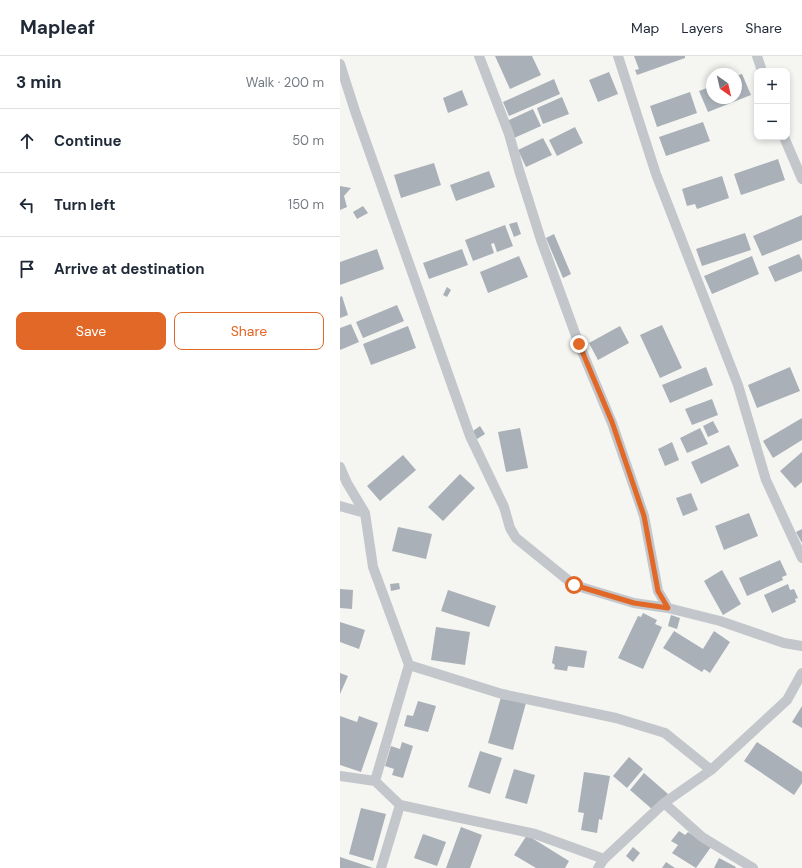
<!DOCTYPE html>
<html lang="en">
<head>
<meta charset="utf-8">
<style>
	:root { --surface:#fff; --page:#f6f6f7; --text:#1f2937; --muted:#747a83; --line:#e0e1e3; --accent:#e16826 }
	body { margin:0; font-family:"DM Sans",sans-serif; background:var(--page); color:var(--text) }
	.controls { position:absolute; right:12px; top:12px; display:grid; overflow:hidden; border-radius:8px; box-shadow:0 2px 6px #0003 }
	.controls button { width:36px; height:36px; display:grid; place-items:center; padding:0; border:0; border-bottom:1px solid var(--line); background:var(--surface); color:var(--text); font:20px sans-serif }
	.compass { position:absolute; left:366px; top:12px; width:36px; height:36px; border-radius:50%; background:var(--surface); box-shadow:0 2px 6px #0003; rotate:146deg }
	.stop { position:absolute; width:12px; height:12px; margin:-9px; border:3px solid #e16826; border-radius:50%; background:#fff }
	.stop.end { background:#e16826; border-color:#fff; box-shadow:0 1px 4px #0008 }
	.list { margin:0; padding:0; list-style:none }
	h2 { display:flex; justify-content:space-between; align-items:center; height:52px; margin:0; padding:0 16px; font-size:17px }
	h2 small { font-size:13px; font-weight:400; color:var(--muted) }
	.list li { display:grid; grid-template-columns:26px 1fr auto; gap:12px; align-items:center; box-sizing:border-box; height:64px; padding:0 16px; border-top:1px solid var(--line) }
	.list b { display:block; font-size:15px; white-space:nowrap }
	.list em { font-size:13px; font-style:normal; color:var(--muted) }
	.actions { display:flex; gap:8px; padding:12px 16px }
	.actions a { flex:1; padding:9px 0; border:1px solid var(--accent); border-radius:8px; text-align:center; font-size:14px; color:var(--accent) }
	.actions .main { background:var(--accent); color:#fff }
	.icon { flex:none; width:22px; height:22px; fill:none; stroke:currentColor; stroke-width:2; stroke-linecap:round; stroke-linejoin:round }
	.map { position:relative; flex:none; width:462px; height:812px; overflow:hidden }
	header { display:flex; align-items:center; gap:24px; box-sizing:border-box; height:56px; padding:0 20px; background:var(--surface); border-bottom:1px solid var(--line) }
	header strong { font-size:19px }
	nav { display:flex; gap:22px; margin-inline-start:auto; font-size:14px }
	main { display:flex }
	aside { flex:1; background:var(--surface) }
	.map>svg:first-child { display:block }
</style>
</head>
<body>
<header>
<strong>Mapleaf</strong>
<nav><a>Map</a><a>Layers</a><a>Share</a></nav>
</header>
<main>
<aside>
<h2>3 min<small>Walk · 200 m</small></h2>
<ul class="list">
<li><svg class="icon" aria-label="ahead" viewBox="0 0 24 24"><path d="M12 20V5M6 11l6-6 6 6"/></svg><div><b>Continue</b></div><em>50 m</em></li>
<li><svg class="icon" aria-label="left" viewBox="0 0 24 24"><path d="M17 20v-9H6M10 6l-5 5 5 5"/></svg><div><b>Turn left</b></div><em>150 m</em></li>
<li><svg class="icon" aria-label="arrive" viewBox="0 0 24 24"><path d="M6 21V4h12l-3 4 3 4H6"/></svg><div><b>Arrive at destination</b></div></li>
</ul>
<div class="actions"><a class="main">Save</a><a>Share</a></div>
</aside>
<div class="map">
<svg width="462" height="812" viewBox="0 0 462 812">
	<rect width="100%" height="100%" fill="#f5f5f2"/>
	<path fill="#a9b0b7" d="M155,0H192L201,19L170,33Z
		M294,0H345V2L297,19L295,14L299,13Z
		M269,16L278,38L258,46L249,24Z
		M402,18L411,39L368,56L359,35L372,30V42H396V20Z
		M214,23L220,38L169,60L163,46Z
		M122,34L128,49L108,57L103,42Z
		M350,36L357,57L317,71L310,50Z
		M222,41L229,58L203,68L197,52Z
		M193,53L201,70L174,82L167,65Z
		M363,66L370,85L326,100L319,81Z
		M235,71L243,87L217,100L209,84Z
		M203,82L212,99L186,111L178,94Z
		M438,103L445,124L401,139L394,118Z
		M94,107L101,129L61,142L54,119Z
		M149,115L155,131L116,145L110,129Z
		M382,120L389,142L357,153L355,148L347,150L342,133Z
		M0,130L11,132L4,140L7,151L0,154Z
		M23,150L28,157L17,163L13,156Z
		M462,159V184L422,200L413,180Z
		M177,166L181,178L174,181L169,168Z
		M165,169L173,190L157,196L154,187L151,188L154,197L133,205L125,184Z
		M405,177L411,194L362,210L356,193Z
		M214,178L231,218L223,222L206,182Z
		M37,193L44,213L0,229V206Z
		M122,193L128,209L89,223L83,207Z
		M459,198L462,204V215L435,226L428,211Z
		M179,200L188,221L148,237L140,216Z
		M412,200L419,218L372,238L364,220Z
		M107,231L111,234L107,241L103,239Z
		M2,240L8,259L0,262V241Z
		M57,249L64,265L23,282L16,266Z
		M11,268L19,286L0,294V272Z
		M322,269L342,312L320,322L300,279Z
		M68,270L76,292L31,309L23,288Z
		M280,270L289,287L258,304L249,287Z
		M366,311L373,329L330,347L322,329Z
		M450,311L460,335L417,352L408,329Z
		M372,343L378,359L352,369L345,353Z
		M462,362V384L433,402L423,385Z
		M373,365L379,376L368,381L363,370Z
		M140,370L145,378L137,383L133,375Z
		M180,372L188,412L166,416L158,376Z
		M360,372L368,388L347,397L340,382Z
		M332,386L339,404L325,410L318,393Z
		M389,389L399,410L361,428L351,406Z
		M462,396V426L455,432L440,415Z
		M63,399L76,414L40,445L27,430Z
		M120,418L135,432L103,465L88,451Z
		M351,437L358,454L343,460L336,442Z
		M409,457L418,480L384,494L375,470Z
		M58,471L92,478L86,503L52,495Z
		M462,473V487L456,476Z
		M440,504L447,519L442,521L443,524L407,540L399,522Z
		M382,514L401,548L383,559L364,525Z
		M59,527L60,533L51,535L50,528Z
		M448,528L450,534L454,533L458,542L455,543L456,546L432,557L424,539Z
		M0,533L13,534L12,553L0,552Z
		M108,534L156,550L149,571L101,555Z
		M303,557L317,564L315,568L322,571L303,613L278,602L298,560L301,561Z
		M331,559L340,562L337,573L328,570Z
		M0,566L25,574L19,593L0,586Z
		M96,571L130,576L125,609L91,604Z
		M334,575L363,593L374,575L390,586L370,617L364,613L362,616L323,592Z
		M215,590L247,595L244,612L228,610L227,615L214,613L215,609L212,607Z
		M0,617L8,620L0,638Z
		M161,641L186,647L173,694L148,687Z
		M78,645L96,650L88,676L64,670L67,659L73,660Z
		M462,650V672L452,666Z
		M0,660L17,666L19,660L38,667L21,716L0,709Z
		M62,686L73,690L63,722L52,719L54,713L45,710L51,690L60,693Z
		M417,686L462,716V727L454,739L404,705Z
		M140,695L162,702L150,738L128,731Z
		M289,701L303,713L287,732L273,720Z
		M174,713L195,719L187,748L165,742Z
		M244,716L270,720L262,764L259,763L257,777L241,774L244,757L238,756Z
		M304,717L328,738L313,754L290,734Z
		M21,752L46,758L33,805L9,798Z
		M121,771L142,779L130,812H106Z
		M339,775L345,779L348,776L371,791L356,812L332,797L338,789L331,785Z
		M83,778L106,786L97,810L74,802Z
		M187,779L229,805L225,812H196L174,799Z
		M293,791L300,797L293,806L286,800Z
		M0,801L33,812H0Z
		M379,802L396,811L395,812H374Z
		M326,806L335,812H322Z"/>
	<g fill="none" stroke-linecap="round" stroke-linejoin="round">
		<path stroke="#c3c6ca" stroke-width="10" d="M139,0L169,78L179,114L201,184L239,288L272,367L304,460L318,535L328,552
			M278,0L316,118L398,329L426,424L462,502
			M417,0L422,15
			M0,8L15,55L130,380L164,451L170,472L176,482L234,529L294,547L328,552L380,565L444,587L462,590
			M444,81L462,123
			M0,411L7,427L25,457L33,511L69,609
			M0,450L25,457
			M0,720L35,725L60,749L41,812
			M35,725L69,609L162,638L276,662L325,677L371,714
			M324,747L362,781L413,812
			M60,749L195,778L264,803
			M258,812L264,803L324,747L371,714L447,644L462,617"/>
	</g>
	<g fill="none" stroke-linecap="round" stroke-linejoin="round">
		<path stroke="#e16826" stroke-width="5" d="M234,529L294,547L328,552L318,535L304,460L272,366L239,288"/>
	</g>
</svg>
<div class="controls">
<button>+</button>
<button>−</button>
</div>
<svg class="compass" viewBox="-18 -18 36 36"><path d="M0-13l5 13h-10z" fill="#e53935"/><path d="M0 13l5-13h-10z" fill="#747a83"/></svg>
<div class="stop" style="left:234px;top:529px"></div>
<div class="stop end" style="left:239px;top:288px"></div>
</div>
</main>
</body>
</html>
